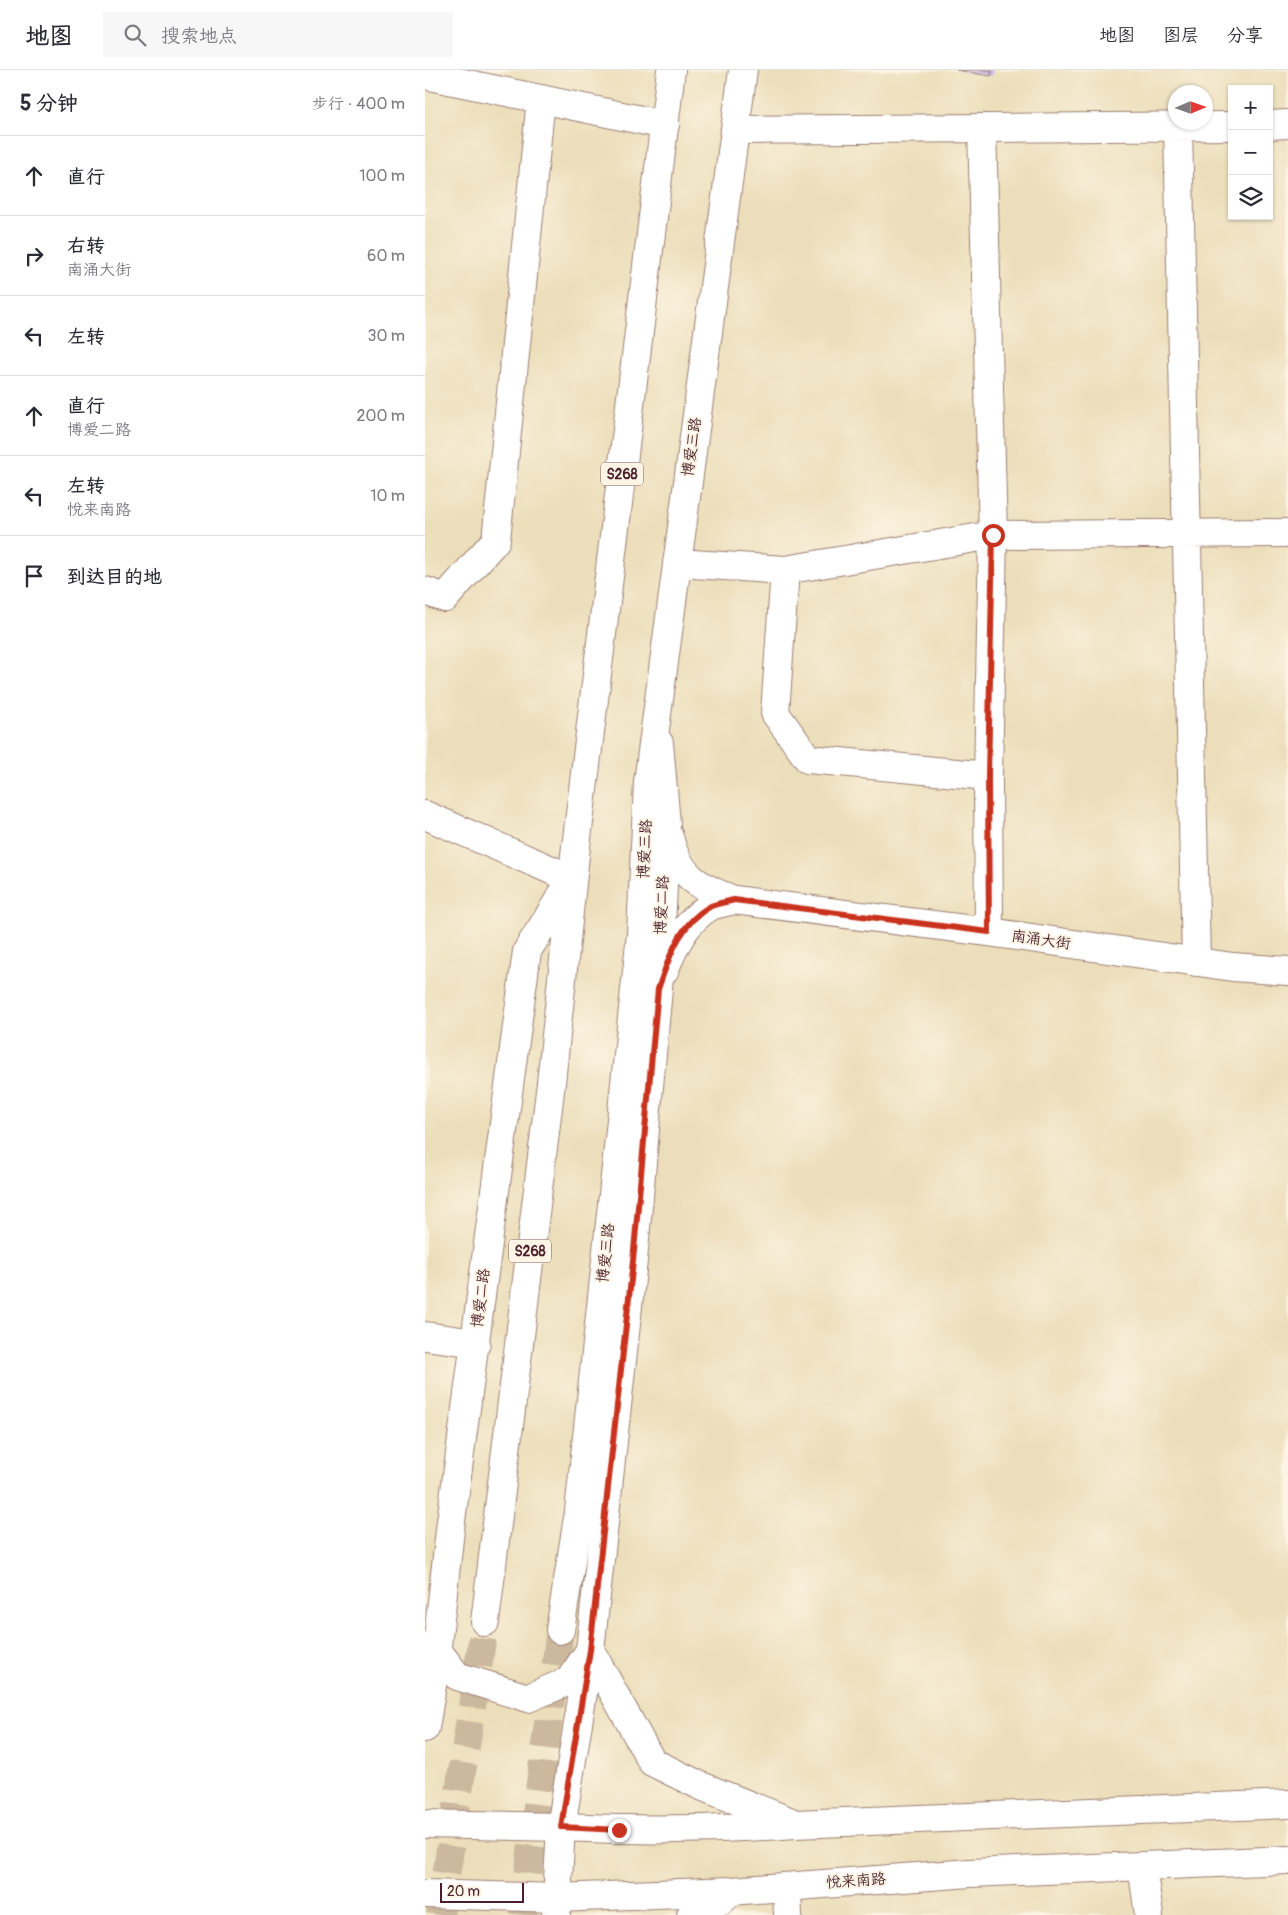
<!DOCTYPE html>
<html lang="zh">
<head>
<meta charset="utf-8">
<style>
	:root { --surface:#fff; --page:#f7f7f7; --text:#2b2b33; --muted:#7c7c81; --line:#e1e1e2 }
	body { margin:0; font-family:Pangolin,"LXGW WenKai TC",sans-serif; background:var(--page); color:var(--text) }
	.controls { position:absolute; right:15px; top:15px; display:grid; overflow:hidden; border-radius:0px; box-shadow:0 1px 4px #0004 }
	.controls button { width:45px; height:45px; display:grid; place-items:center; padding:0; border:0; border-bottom:1px solid var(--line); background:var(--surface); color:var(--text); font:25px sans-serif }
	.compass { position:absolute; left:743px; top:15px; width:45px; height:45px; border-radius:50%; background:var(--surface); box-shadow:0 1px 4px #0004; rotate:88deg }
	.scale { position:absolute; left:15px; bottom:12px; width:84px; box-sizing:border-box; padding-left:5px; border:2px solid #4a1f2b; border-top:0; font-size:14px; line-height:18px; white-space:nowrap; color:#4a1f2b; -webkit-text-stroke:4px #fcf5e5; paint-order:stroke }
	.stop { position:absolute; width:15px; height:15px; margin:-11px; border:4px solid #c8321e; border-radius:50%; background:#fff }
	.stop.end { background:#c8321e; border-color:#fff; box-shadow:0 1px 5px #0008 }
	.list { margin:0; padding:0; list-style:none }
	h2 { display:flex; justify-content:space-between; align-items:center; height:65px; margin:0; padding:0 20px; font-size:21px }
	h2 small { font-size:16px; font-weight:400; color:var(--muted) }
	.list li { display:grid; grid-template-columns:32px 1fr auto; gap:15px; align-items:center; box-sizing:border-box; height:80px; padding:0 20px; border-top:1px solid var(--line) }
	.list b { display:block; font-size:19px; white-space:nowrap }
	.list p { margin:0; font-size:16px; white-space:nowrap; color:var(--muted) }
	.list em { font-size:16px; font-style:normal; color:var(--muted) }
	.icon { flex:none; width:28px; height:28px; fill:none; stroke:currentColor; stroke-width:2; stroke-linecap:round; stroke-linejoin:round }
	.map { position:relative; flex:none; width:863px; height:1845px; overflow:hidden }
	header { display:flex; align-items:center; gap:30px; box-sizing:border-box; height:70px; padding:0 25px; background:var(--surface); border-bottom:1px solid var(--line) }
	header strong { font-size:24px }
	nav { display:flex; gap:28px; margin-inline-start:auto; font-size:18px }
	.search { width:350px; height:45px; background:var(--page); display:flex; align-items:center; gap:12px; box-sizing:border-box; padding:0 18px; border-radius:0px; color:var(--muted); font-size:19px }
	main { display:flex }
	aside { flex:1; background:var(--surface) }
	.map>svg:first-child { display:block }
</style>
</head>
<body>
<header>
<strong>地图</strong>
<div class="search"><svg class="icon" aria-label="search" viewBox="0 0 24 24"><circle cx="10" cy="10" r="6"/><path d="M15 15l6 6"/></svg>搜索地点</div>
<nav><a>地图</a><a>图层</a><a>分享</a></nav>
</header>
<main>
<aside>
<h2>5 分钟<small>步行 · 400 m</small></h2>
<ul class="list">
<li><svg class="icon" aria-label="ahead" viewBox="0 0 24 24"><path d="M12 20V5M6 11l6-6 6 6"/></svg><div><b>直行</b></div><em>100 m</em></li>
<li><svg class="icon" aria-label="right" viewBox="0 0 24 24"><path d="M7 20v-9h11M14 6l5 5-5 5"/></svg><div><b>右转</b><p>南涌大街</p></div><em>60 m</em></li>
<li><svg class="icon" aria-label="left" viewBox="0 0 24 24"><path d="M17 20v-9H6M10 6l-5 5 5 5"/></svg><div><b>左转</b></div><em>30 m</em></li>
<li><svg class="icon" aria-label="ahead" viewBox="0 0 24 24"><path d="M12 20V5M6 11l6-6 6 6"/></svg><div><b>直行</b><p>博爱二路</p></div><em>200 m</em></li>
<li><svg class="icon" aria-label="left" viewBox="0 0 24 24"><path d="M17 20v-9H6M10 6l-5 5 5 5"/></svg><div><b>左转</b><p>悦来南路</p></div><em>10 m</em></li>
<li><svg class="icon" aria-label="arrive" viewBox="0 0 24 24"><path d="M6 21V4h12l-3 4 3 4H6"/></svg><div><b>到达目的地</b></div></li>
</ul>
</aside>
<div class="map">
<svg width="863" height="1845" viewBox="0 0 863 1845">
	<rect width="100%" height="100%" fill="#fcf5e5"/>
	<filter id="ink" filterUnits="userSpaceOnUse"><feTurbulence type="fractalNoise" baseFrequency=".02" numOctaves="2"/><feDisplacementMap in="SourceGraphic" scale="10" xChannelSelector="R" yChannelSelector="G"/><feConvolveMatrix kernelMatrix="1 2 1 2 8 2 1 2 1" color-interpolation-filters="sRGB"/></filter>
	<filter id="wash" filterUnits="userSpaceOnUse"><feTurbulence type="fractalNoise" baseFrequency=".0096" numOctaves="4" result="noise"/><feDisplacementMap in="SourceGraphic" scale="20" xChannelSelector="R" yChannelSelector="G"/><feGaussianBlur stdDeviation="1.12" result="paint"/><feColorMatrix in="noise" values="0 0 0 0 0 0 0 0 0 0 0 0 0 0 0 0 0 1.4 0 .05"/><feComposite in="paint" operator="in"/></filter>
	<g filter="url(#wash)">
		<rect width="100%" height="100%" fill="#ecdeba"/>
		<g id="blocks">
			<path fill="#b4a1eb" d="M531,0H567L566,6Z"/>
		</g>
	</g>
	<g filter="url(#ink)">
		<use href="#blocks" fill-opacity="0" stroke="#9b7e72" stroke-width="1"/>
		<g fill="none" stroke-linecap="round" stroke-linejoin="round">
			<path stroke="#ccb89d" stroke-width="28" stroke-dasharray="28 14" stroke-linecap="butt" d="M15,1845L60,1552
				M98,1845L135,1560"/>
			<g stroke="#9b7e72" stroke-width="30">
				<path id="minor" d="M0,5L240,55
					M844,55L863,54
					M753,57L771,892
					M557,58L568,465L563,706L564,862
					M310,60L807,56
					M252,493L360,500L568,465L863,463
					M360,500L350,643L383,689L563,706
					M0,521L20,528L71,470L116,29
					M0,745L147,809
					M309,830L564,862L808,897L863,901
					M0,1266L51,1273
					M165,1580L227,1692L276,1716L364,1751
					M136,1757C214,1761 292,1760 370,1754L863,1734
					M717,1796L724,1845
					M362,1817L363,1845
					M132,1828L306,1821L545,1803L863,1790
					M266,1845L295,1831L305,1822"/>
			</g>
			<g stroke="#9b7e72" stroke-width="30">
				<path id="major" d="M244,767C253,806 274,817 309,830
					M239,901C249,876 261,850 286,836C293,833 302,832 309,830
					M12,1580L32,1606L103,1628L144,1611L163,1583
					M0,1658L9,1603L26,1451L102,881L147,809
					M0,1754L136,1757
					M0,1824L132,1828
					M131,1845L136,1757L165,1580L208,1191L233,919L241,754L234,673"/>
			</g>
			<g stroke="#9b7e72" stroke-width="30">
				<path id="highway" d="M60,1552L126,1013L150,785L246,0
					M135,1560L154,1441L216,864L223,712L318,0"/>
			</g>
			<use href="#minor" stroke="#fff" stroke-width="28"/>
			<use href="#major" stroke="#fff" stroke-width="28"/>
			<use href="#highway" stroke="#fff" stroke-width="28"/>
		</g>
	</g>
	<g fill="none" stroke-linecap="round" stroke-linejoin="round" filter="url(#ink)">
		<path stroke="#c8321e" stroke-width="6" d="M194,1760L136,1757L165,1580L208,1191L233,919C244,888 254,853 286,836C293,833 302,832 309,830L564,862L563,706L568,465"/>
	</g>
	<g text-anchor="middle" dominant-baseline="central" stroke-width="4" stroke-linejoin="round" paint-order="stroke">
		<g fill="#fcf5e5" stroke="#7f5f63" stroke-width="1">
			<rect x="176" y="392.5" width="42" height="23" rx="4"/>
			<rect x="84" y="1169.5" width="42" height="23" rx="4"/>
		</g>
		<g font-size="14" font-weight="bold" fill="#4a1f2b">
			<text x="197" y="404">S268</text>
			<text x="105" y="1181">S268</text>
		</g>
		<g font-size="15" fill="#4a1f2b" stroke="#fcf5e5">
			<text transform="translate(267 377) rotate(-82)">博爱三路</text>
			<text transform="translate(220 779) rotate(-87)">博爱三路</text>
			<text transform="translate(237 835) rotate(-87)">博爱二路</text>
			<text transform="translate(616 870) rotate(8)">南涌大街</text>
			<text transform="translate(181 1183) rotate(-84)">博爱三路</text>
			<text transform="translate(56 1228) rotate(-83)">博爱二路</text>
			<text transform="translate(431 1811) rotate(-4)">悦来南路</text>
		</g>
	</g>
</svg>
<div class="controls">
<button>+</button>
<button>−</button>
<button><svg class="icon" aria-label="layers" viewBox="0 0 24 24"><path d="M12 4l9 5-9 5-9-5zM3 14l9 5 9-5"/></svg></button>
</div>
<svg class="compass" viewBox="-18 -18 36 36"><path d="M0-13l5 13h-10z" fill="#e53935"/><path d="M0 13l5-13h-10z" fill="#7c7c81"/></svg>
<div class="scale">20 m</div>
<div class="stop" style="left:568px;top:465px"></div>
<div class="stop end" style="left:194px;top:1760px"></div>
</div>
</main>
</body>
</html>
